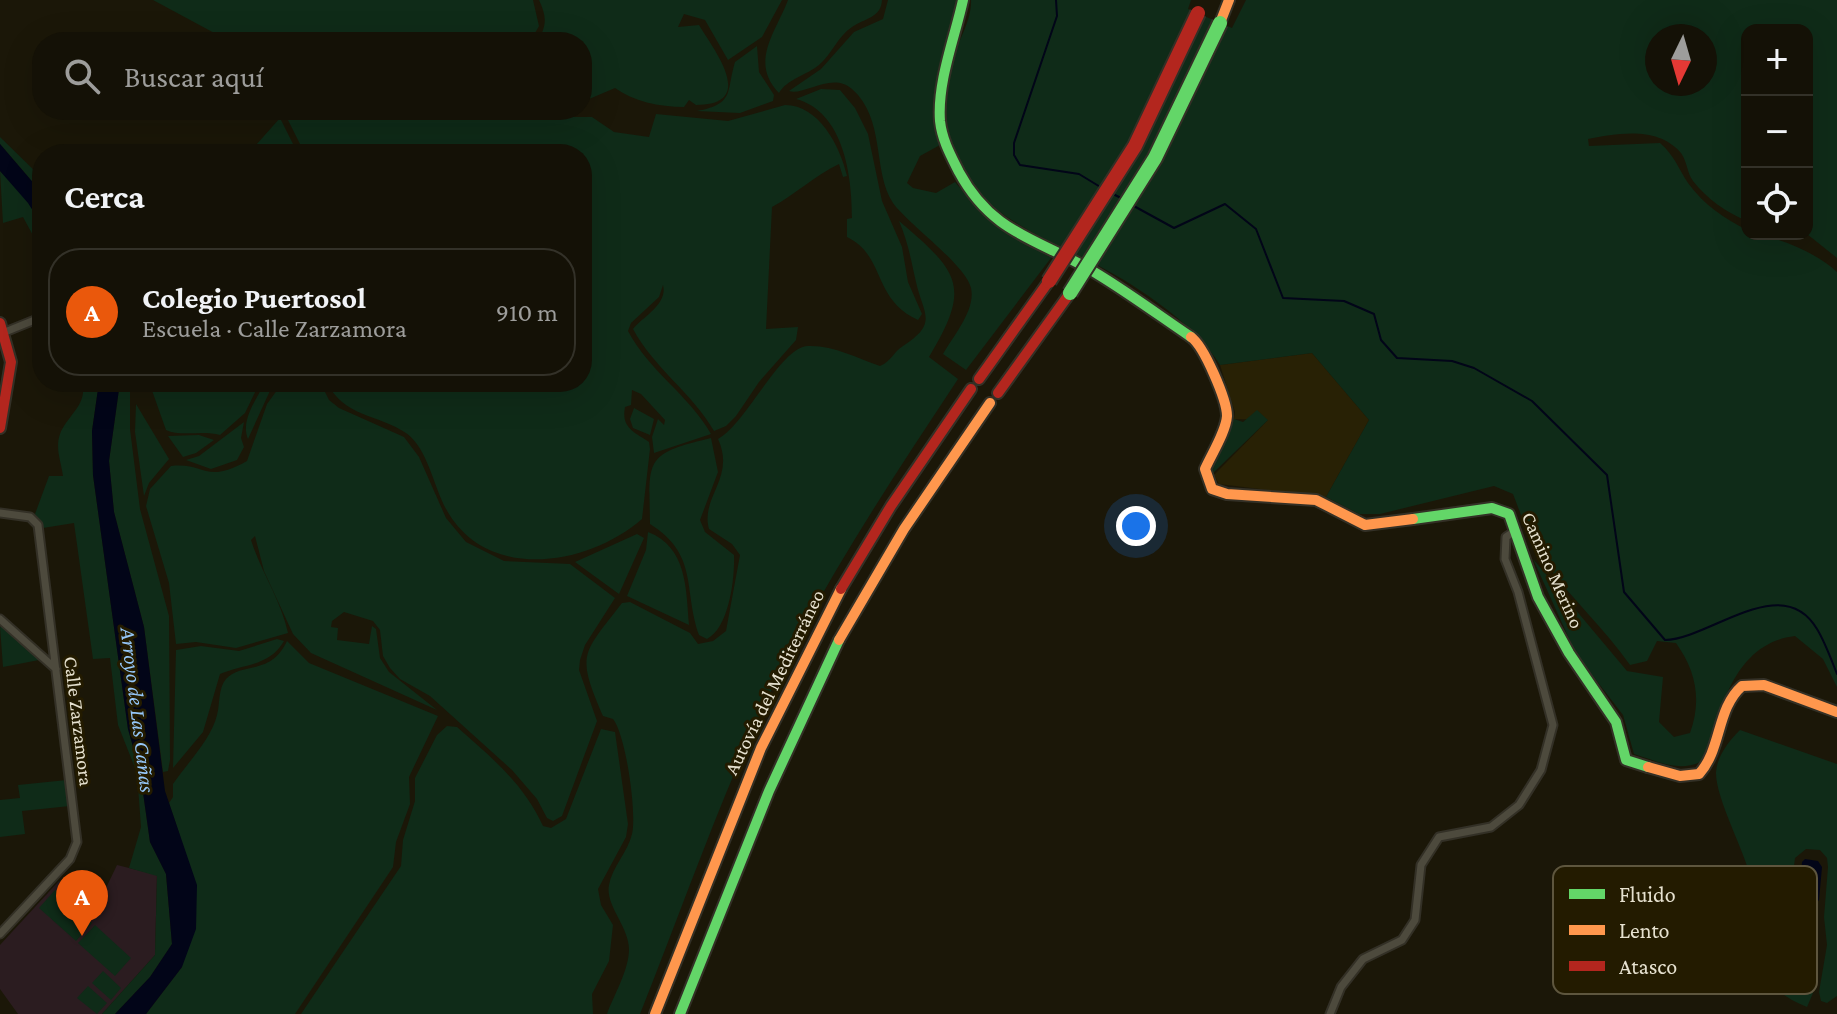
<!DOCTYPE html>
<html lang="es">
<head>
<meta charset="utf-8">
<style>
	:root { --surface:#141106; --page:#211f14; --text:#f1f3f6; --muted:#9d9d9b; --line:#333128; --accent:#ea580c }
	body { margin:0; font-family:"Crimson Pro",serif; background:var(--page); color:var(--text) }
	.controls { position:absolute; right:24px; top:24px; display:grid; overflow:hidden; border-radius:16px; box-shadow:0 8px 32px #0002 }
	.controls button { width:72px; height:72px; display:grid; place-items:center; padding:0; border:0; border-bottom:2px solid var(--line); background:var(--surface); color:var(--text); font:40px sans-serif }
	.compass { position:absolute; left:1645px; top:24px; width:72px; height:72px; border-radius:50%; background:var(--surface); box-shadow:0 8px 32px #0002; rotate:185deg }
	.you { position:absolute; left:1136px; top:526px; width:28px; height:28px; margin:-20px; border:6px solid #fff; border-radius:50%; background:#1a73e8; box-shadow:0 0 0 12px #1a73e833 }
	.badge { display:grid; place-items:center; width:52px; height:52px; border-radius:50%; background:var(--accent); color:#fff; font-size:26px; font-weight:700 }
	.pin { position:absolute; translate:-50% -66px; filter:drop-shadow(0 2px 4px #0008) }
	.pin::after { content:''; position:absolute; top:42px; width:28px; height:24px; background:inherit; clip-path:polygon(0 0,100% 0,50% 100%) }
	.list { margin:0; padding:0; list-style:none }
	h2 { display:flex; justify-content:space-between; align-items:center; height:104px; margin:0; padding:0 32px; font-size:34px }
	h2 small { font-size:26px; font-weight:400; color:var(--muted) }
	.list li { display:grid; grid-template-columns:52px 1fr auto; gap:24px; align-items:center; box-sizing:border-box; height:128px; margin:0 16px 16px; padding:0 16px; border:2px solid var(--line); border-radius:32px }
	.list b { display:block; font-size:30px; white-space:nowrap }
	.list p { margin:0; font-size:26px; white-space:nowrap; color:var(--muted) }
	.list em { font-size:26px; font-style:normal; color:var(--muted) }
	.icon { flex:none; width:44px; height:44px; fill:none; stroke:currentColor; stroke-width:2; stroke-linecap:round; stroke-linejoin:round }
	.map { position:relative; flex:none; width:1837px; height:1014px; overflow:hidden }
	.search { position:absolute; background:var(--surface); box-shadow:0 8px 32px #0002; left:32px; top:32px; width:560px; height:88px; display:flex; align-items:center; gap:20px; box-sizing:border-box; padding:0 28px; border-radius:32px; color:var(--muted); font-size:30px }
	.panel { position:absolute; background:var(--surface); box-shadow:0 8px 32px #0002; left:32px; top:144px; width:560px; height:248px; border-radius:32px }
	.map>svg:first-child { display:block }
</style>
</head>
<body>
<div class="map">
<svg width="1837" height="1014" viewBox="0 0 1837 1014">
	<rect width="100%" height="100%" fill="#1b1708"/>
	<path fill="#282105" d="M1312,353L1369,420L1326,497L1219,484L1214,475L1268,420L1234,419L1235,412L1220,365Z"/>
	<path fill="#2b1c20" d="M117,865L157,875L155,955L102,1014H18L0,989V945L59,881L94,913Z"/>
	<path fill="#0f2b18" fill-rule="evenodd" d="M153,0H533L539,26L530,42H456L408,32L317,37L297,42H231Z
		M539,0H782L762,37L728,60L705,20L684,14L678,27L699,25C714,50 758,105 696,105L689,100L684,107C659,107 633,101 615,88L582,102V42H537C547,26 547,17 539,0Z
		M788,0H882C881,18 865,18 852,27C838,36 832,54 819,65C807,75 787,79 779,93C749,62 776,32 788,0Z
		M888,0H958C948,49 924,95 940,145L920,156L907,183L913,188L936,193L955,182C984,217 1011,239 1054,254L966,370L943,354C953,336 976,310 971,288C965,264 909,225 893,203C872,171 886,119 852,89C832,71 804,96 789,91L821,69L854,32L883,19Z
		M971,0H1191L1188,9L1232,28L1246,0H1837V258L1807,234V30H1747V221C1726,212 1707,199 1693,181C1687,173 1687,161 1681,153C1658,126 1619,133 1588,139L1589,146L1660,143C1675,156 1678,168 1688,183C1704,205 1724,218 1747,230V234C1774,234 1817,253 1837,272V687L1823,659L1795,636C1735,643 1720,708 1706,759C1681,774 1660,762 1634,754L1623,715L1576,654L1533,559L1627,671L1663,677L1659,722L1674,737L1690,733C1702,700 1696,671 1676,643L1657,641L1647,661L1630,665C1604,628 1572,599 1545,563C1530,542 1522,517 1513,494L1494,486L1380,514H1359L1326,497L1369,420L1312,353L1220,365C1197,326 1139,287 1099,266C1036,233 962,210 948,130C945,110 944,83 950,63C957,44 972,20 971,0ZM1657,36H1705V84H1657Z
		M757,46L759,72L774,95L773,101L740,113L697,111C735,104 726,92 735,62Z
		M821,89L840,90L855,108L868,134L882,201L902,247L908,282L922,314L918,320C872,299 886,256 847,237V219L852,218C852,176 844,112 796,99Z
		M785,105C819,105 840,146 847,176L843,177L839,164C814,176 796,194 772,207L766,329L798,327L796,340L759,382L736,416L726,426L714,431C692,393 654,368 633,329C644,316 668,304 663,285L659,297L631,323L628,331C649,371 689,395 711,434L654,453L652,437L658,419L664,425L665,420L641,394L632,390L631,405L625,407C621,428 634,432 649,442L650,449L642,519C589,565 491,582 449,514C434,491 429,449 406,433C378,414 343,417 327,382H582V154H305L283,110H551L575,117H592L614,132L649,137L656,114L728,121Z
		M280,118L298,154H248Z
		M0,137L40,176L42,193L0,144Z
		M0,171C27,197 42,214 42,252L23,217L3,223Z
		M899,221C959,272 972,286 929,357L958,379C902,464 846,548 798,638C734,757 690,889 640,1014H607C614,995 629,970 629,949C629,927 605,905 609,885C612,867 628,852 632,834C637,814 626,735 613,719L603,716C576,653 582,655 622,603L630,602L690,633L698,644L713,641L726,631L740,555L732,544L709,529C700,497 736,478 718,439C747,423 780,347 808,346C833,345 857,358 880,366C892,361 893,352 903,346C939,323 923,314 916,282C911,260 908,242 899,221Z
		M99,382L92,431L93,475L128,729L140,771L150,842L166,874L172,944L150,977L115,1014H102L155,955L157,876L129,868L141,827L137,773L118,725L110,658L93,659L74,523L43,528L35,514L49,476H63C61,461 55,448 60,434C67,416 88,404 82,384Z
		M120,382H130V429L140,509L169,616L170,760L168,771L163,772L144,627L114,512L109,461Z
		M149,382L178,389L191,382H260L245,413L220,435C203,430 180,437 166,430Z
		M265,382H274L248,439C240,420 257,399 265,382Z
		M283,382H320L329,400L339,408L404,437L419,457L446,518L466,542L504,561L570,564L615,598L585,645L580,660L579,670L597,721L562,816L553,821L547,818L537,799L512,770L430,696L400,679L390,668L383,656L380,630L373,621L344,612L332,621L331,627L338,628L337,640L369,644L372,626L376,629L380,658L389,672L437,710L311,653L293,634L264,571L255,536L251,540C261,572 281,600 288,633L236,648L196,642L176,644L169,583L146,506L150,489L171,466C206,462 204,485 247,461L267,404Z
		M136,404L169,459L149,483L144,496L135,432Z
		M634,408L654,419L650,435L633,428L630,419Z
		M1257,410L1268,420L1212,474L1210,462L1224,444L1234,419L1243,422Z
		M244,422L241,438L244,447L237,460L211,469L186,460L199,456Z
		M199,435L214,440L196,453L183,457L168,436Z
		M711,438L718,472L700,520L705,532L734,555C735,578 729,628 707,639L699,635C683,589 699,555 650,524C649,459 644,454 711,438Z
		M648,532C687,547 686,588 689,625L627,596L646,550Z
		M637,534L644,538L619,594L575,562Z
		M6,626L39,660L3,667L0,627Z
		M277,639L284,641C270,666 244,664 220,674L203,732L173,768L176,650L201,646L239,651Z
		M287,641L309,663L438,716L409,777L410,804L396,842L393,867L295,1014H146L182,967L180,836L169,803L173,797V784C187,763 211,740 217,715C220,705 218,688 226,679C241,662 271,676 287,641Z
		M447,726L457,727C491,757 524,784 543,826L551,828L566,819L601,729L615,732L628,824L626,837L598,889L601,905L613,925L609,961L592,994L593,1014H301L401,866L403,840L415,801V778L437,735Z
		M1740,730L1837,764V996L1827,1003L1821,1001L1819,992L1827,945L1824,917L1828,867L1827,858L1820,850L1806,849L1795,858L1789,905L1790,912L1818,932L1813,993L1807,1007C1785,998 1768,986 1757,964C1742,937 1758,908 1751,879C1745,852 1715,797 1716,772C1717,756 1729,741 1740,730Z
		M67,780L70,806L22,811L25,834L0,837V800L20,798L18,785Z
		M55,890L92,923L76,941L39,908Z
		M95,925L131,958L115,976L78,943Z
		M103,971L121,988L111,1000L92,983Z
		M88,986L107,1003L97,1014L77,998Z"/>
	<path fill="#020518" d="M0,144L42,193V225L28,203L0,171Z
		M99,382H120L109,461L114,512L144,627L165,791L197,885L196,929L182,967L146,1014H115L150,977L172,944L166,874L150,842L140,771L128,729L93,475L92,431Z
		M1805,859L1818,861L1822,867L1819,900L1815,905L1799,901L1802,862Z"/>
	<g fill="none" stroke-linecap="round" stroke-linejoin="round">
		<path stroke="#020518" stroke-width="2" d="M1056,0L1057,16L1014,143V155L1020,165L1079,174L1102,188
			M1111,193L1123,199
			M1132,205L1174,228L1225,204L1256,229L1283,298L1344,301L1374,314L1381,340L1397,358L1452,361L1474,368L1532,401L1607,475L1624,592L1665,640C1710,639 1782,570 1817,629C1825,642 1831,659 1837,674"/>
		<g stroke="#333026" stroke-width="11">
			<path id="street" d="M5,332L42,317
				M0,513L30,517L38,525L77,842L70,859L0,934
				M0,619L56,669
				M1330,1014L1341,987L1363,959L1402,940L1415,920L1421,865L1439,837L1491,827L1519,805L1541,770L1553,725L1518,592L1505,559L1506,537L1515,531"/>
		</g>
		<g stroke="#333026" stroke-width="14">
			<path id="fast" d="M963,0C955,37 937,82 940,121C942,140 951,156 959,172C994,237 1042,239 1099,275C1130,294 1160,316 1191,337
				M1413,519L1492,508L1509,514L1538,597L1569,653L1616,722L1626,760L1648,767
				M680,1014L769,791L839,640"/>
		</g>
		<g stroke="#333026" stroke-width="14">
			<path id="slow" d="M1220,23L1229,0
				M1191,337C1204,346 1227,400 1227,416C1226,432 1211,455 1205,469L1212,489L1227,494L1316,500L1365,525L1413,519
				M839,640L904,529L990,403
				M1648,767L1680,776L1699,774C1722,749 1716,709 1742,686L1764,685L1837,712
				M655,1014L761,748L841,589"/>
		</g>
		<g stroke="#333026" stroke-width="14">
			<path id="jam" d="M0,323L11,362L0,428
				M979,379L1049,281
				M998,393L1070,293
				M841,589L891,506L971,389"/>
		</g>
		<use href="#street" stroke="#4d4a3d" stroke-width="7"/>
		<use href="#fast" stroke="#63d668" stroke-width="10"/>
		<use href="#slow" stroke="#ff974d" stroke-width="10"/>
		<use href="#jam" stroke="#b3261e" stroke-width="10"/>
		<g stroke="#333026" stroke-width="18" stroke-linecap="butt">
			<path id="fast-bridge" d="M1070,293L1155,158L1220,23"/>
		</g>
		<g stroke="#333026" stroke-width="18" stroke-linecap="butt">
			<path id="jam-bridge" d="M1049,281L1135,146L1198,13"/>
		</g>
		<use href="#fast-bridge" stroke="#63d668" stroke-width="14"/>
		<use href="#jam-bridge" stroke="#b3261e" stroke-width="14"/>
	</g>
	<g text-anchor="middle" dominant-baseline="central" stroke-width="6" stroke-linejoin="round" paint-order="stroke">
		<g font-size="20" fill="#e6e1cf" stroke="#231b00">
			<text transform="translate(1553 570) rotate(66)">Camino Merino</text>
			<text transform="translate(774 682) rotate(-64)">Autovía del Mediterráneo</text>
			<text transform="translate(79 721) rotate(83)">Calle Zarzamora</text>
		</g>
		<g font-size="22" font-style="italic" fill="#96c8fa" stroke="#231b00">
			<text transform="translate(138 710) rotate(83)">Arroyo de Las Cañas</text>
		</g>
	</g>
	<rect x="1553" y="866" width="264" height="128" rx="12" fill="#231b00" stroke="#5e563e" stroke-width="2"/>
	<rect x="1569" y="889" width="36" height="10" fill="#63d668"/>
	<rect x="1569" y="925" width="36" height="10" fill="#ff974d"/>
	<rect x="1569" y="961" width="36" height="10" fill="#b3261e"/>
	<g font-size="22" fill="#e6e1cf">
		<text x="1619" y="902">Fluido</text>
		<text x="1619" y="938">Lento</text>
		<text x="1619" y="974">Atasco</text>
	</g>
</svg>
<div class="controls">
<button>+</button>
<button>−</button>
<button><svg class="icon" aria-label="locate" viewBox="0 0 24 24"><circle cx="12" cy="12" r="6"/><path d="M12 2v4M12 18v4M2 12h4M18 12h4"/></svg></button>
</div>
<svg class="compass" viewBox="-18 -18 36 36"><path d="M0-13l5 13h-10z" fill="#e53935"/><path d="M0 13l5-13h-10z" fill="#9d9d9b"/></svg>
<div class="you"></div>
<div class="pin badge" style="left:82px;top:936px">A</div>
<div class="search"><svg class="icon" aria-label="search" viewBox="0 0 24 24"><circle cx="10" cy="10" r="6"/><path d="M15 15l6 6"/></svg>Buscar aquí</div>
<section class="panel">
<h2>Cerca<small></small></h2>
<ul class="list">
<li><span class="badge">A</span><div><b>Colegio Puertosol</b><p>Escuela · Calle Zarzamora</p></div><em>910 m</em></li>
</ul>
</section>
</div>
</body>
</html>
